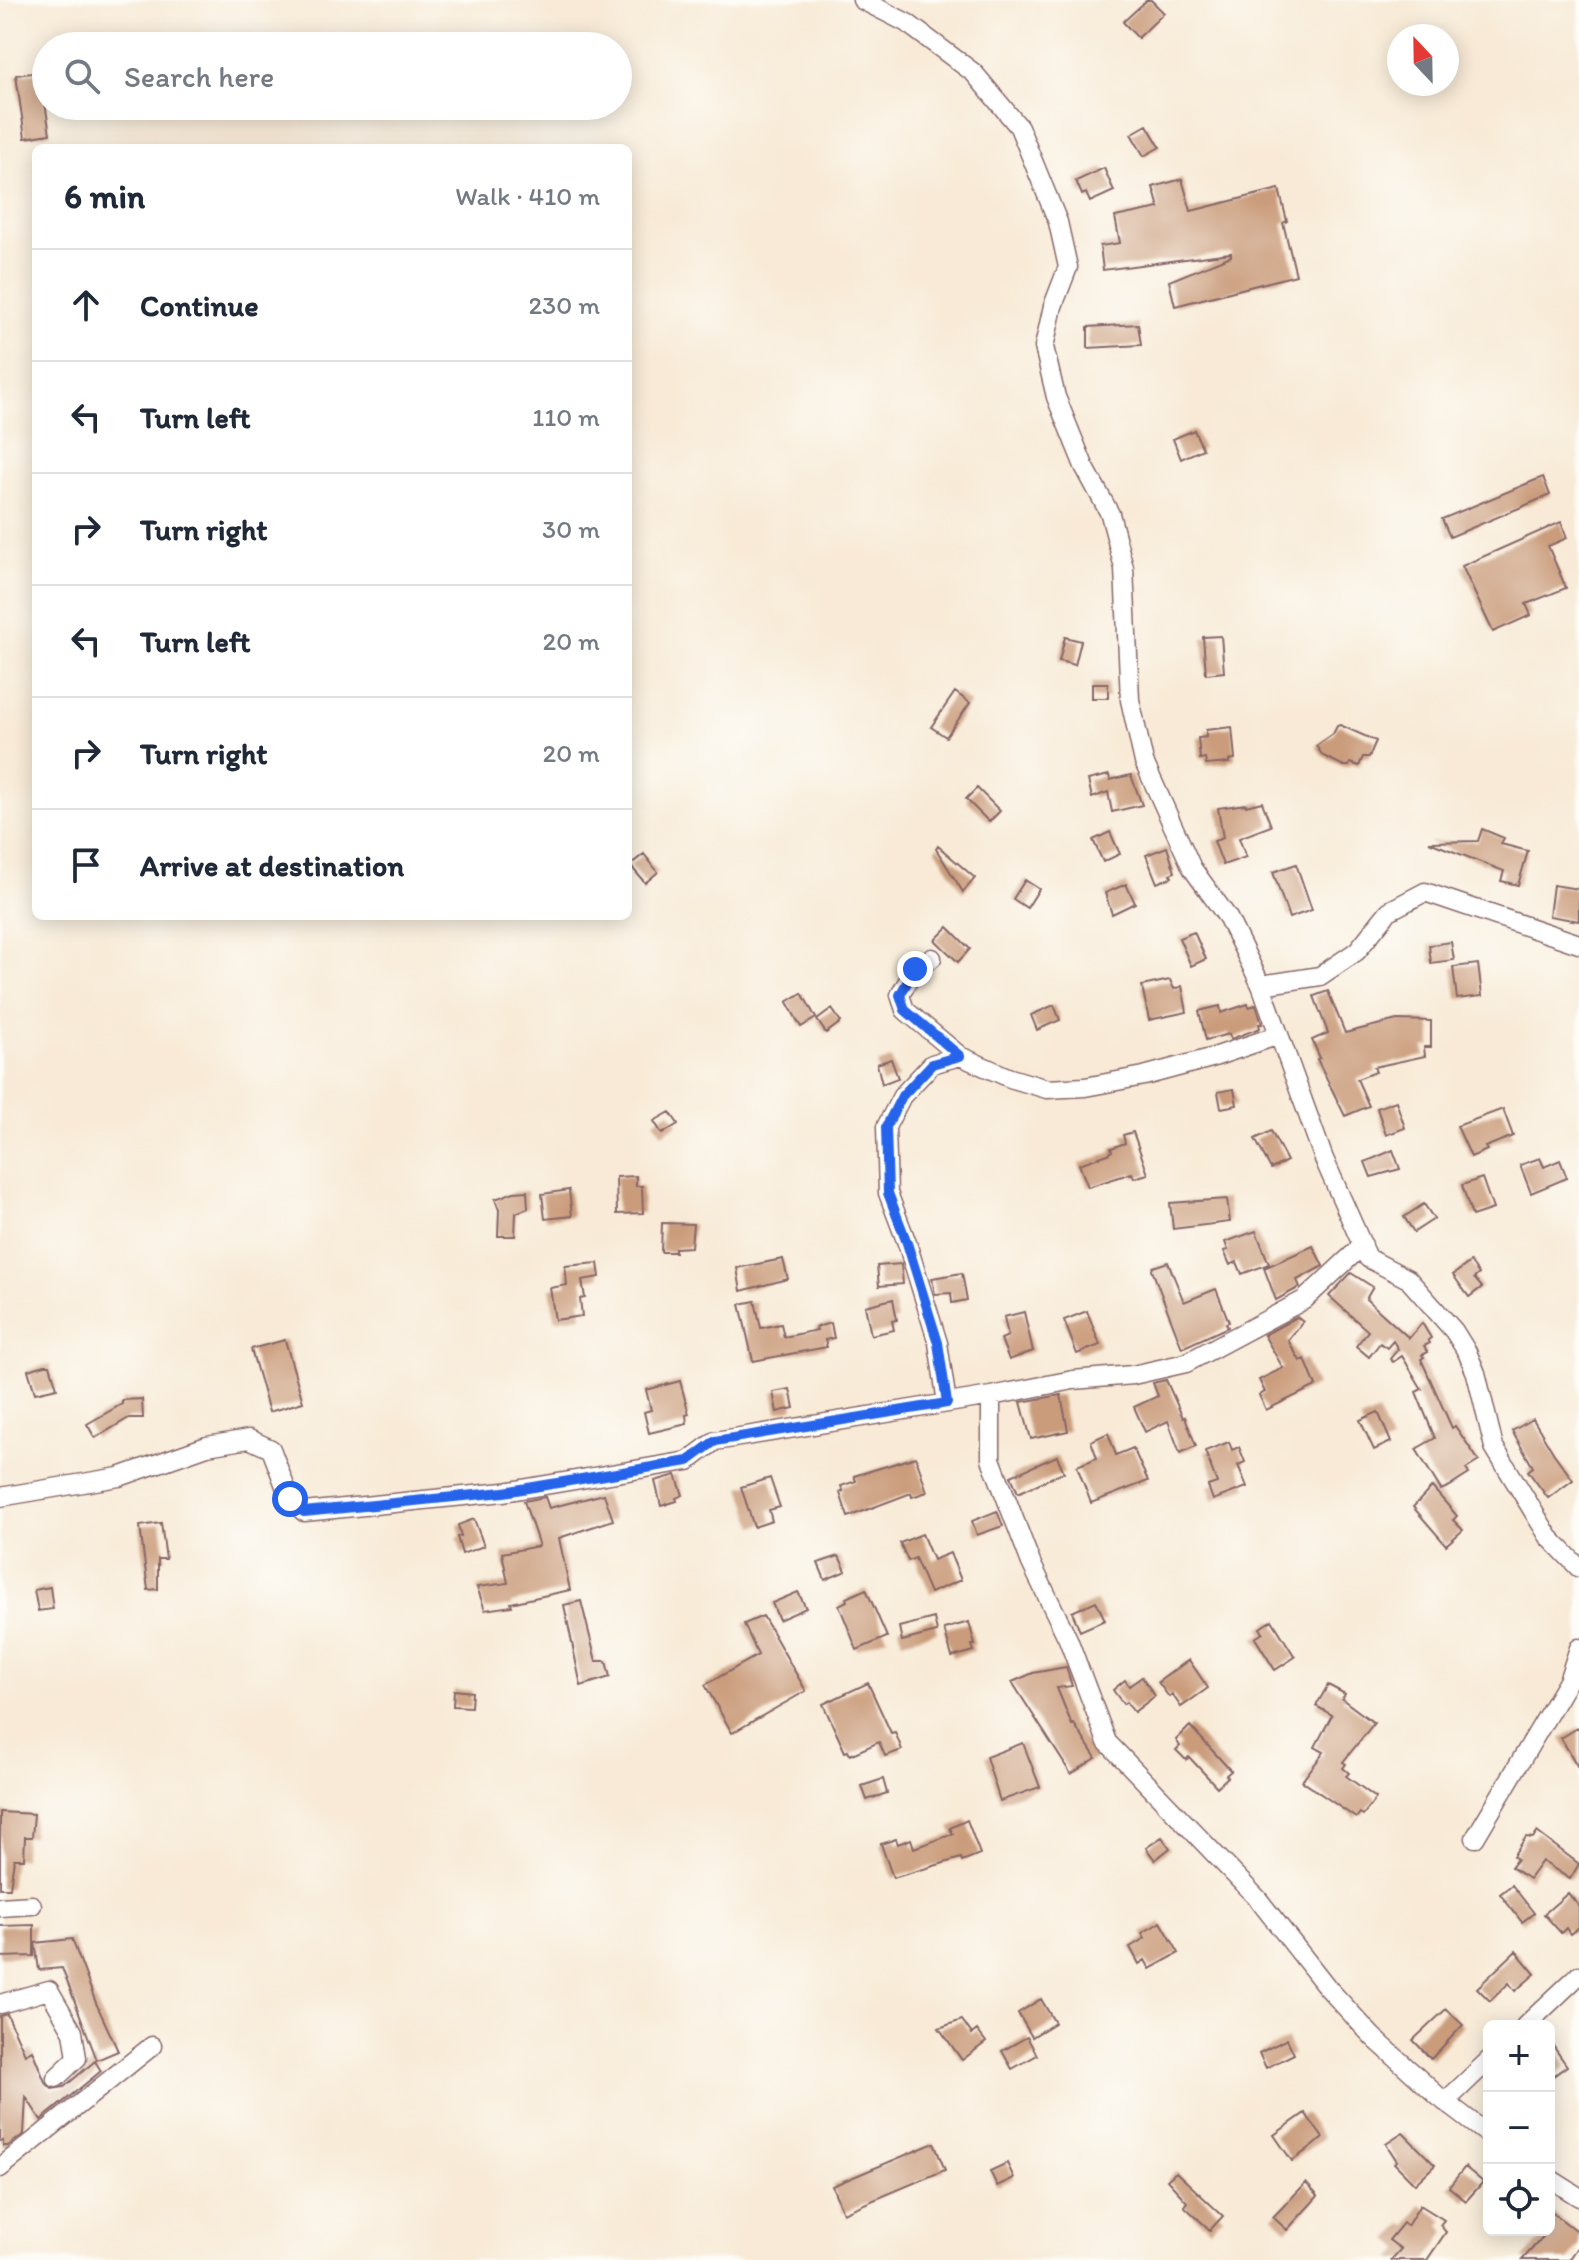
<!DOCTYPE html>
<html lang="en">
<head>
<meta charset="utf-8">
<style>
	:root { --surface:#fff; --page:#f2f2f3; --text:#1f2937; --muted:#747a83; --line:#e0e1e3 }
	body { margin:0; font-family:Itim,sans-serif; background:var(--page); color:var(--text) }
	.controls { position:absolute; right:24px; bottom:24px; display:grid; overflow:hidden; border-radius:12px; box-shadow:0 4px 20px #0003 }
	.controls button { width:72px; height:72px; display:grid; place-items:center; padding:0; border:0; border-bottom:2px solid var(--line); background:var(--surface); color:var(--text); font:40px sans-serif }
	.compass { position:absolute; left:1387px; top:24px; width:72px; height:72px; border-radius:50%; background:var(--surface); box-shadow:0 4px 20px #0003; rotate:338deg }
	.stop { position:absolute; width:24px; height:24px; margin:-18px; border:6px solid #2563eb; border-radius:50%; background:#fff }
	.stop.end { background:#2563eb; border-color:#fff; box-shadow:0 2px 8px #0008 }
	.list { margin:0; padding:0; list-style:none }
	h2 { display:flex; justify-content:space-between; align-items:center; height:104px; margin:0; padding:0 32px; font-size:34px }
	h2 small { font-size:26px; font-weight:400; color:var(--muted) }
	.list li { display:grid; grid-template-columns:52px 1fr auto; gap:24px; align-items:center; box-sizing:border-box; height:112px; padding:0 32px; border-top:2px solid var(--line) }
	.list b { display:block; font-size:30px; white-space:nowrap }
	.list em { font-size:26px; font-style:normal; color:var(--muted) }
	.icon { flex:none; width:44px; height:44px; fill:none; stroke:currentColor; stroke-width:2; stroke-linecap:round; stroke-linejoin:round }
	.map { position:relative; flex:none; width:1579px; height:2260px; overflow:hidden }
	.search { position:absolute; background:var(--surface); box-shadow:0 4px 20px #0003; left:32px; top:32px; width:600px; height:88px; display:flex; align-items:center; gap:20px; box-sizing:border-box; padding:0 28px; border-radius:44px; color:var(--muted); font-size:30px }
	.panel { position:absolute; background:var(--surface); box-shadow:0 4px 20px #0003; left:32px; top:144px; width:600px; height:776px; border-radius:12px }
	.map>svg:first-child { display:block }
</style>
</head>
<body>
<div class="map">
<svg width="1579" height="2260" viewBox="0 0 1579 2260">
	<rect width="100%" height="100%" fill="#fdfcf7"/>
	<filter id="ink" filterUnits="userSpaceOnUse"><feTurbulence type="fractalNoise" baseFrequency=".0125" numOctaves="2"/><feDisplacementMap in="SourceGraphic" scale="16" xChannelSelector="R" yChannelSelector="G"/><feConvolveMatrix kernelMatrix="1 2 1 2 8 2 1 2 1" color-interpolation-filters="sRGB"/></filter>
	<filter id="wash" filterUnits="userSpaceOnUse"><feTurbulence type="fractalNoise" baseFrequency=".006" numOctaves="4" result="noise"/><feDisplacementMap in="SourceGraphic" scale="32" xChannelSelector="R" yChannelSelector="G"/><feGaussianBlur stdDeviation="1.8" result="paint"/><feColorMatrix in="noise" values="0 0 0 0 0 0 0 0 0 0 0 0 0 0 0 0 0 1.4 0 .05"/><feComposite in="paint" operator="in"/></filter>
	<g filter="url(#wash)">
		<rect width="100%" height="100%" fill="#f8ead6"/>
		<g id="blocks">
			<path fill="#ca9c7b" d="M1147,0H1151L1164,13L1138,38L1123,22Z
				M40,72L50,134L25,138L16,75Z
				M1147,125L1160,147L1144,156L1131,134Z
				M1104,168L1114,191L1090,202L1086,193L1082,195L1076,181Z
				M1182,179L1191,211L1279,189L1287,221L1283,223L1296,275L1175,306L1169,281L1231,256V253L1103,270L1100,246L1120,243L1115,217L1159,208L1153,187Z
				M1138,324L1141,345L1088,348V327Z
				M1194,430L1203,449L1181,459L1173,439Z
				M1543,477L1550,495L1450,537L1442,519Z
				M1561,522L1567,538L1548,546L1566,588L1526,604L1531,615L1493,632L1462,566Z
				M1221,636L1224,672L1206,674L1203,637Z
				M1065,637L1081,641L1075,665L1059,661Z
				M1092,683H1108V698H1092Z
				M955,692L970,703L946,737L931,727Z
				M1340,725L1376,741L1369,757H1363L1359,766L1350,763L1349,766H1344L1323,756L1316,746L1333,734L1337,726Z
				M1232,727L1235,759L1229,760V763L1206,765L1205,758L1200,759L1198,738L1206,737V730Z
				M1109,775L1110,780L1131,775L1142,805L1112,812L1108,792L1092,798L1088,780Z
				M977,788L1000,811L989,822L966,799Z
				M1262,802L1271,826L1239,838L1246,857L1223,865L1214,841L1223,838L1218,808L1246,804V806Z
				M1482,829L1504,838L1501,844L1528,851L1518,885L1501,881L1504,871L1429,842L1478,841Z
				M1110,832L1120,854L1103,862L1093,840Z
				M938,846L975,878L963,892L936,849Z
				M1167,847L1175,872L1170,874L1172,877L1157,883L1146,855Z
				M644,854L658,872L645,883L630,865Z
				M1296,864L1312,910L1289,918L1273,872Z
				M1025,880L1039,889L1027,908L1013,899Z
				M1126,884L1135,903L1112,914L1105,893Z
				M1553,885L1579,889V921L1549,916Z
				M948,927L970,949L958,962L935,940Z
				M1194,932L1206,959L1191,966L1179,938Z
				M1451,942L1454,960L1431,963L1429,945Z
				M1478,964L1482,996L1457,999L1453,967Z
				M1170,980L1174,989L1182,986L1187,1012L1149,1020L1142,986Z
				M1328,991L1345,1033L1397,1020L1431,1021V1047H1424L1425,1056L1374,1067L1376,1072L1357,1079L1369,1106L1345,1116L1317,1059L1320,1058L1312,1040L1328,1033L1314,996Z
				M802,993L816,1018L801,1027L787,1002Z
				M1248,1004L1249,1007L1256,1005L1262,1024H1259L1260,1028L1231,1039L1229,1034L1206,1040L1199,1011L1220,1006L1221,1013Z
				M1054,1005L1060,1020L1037,1030L1031,1015Z
				M832,1009L841,1022L826,1033L817,1020Z
				M891,1059L898,1078L882,1084L877,1064Z
				M1234,1089L1237,1105L1221,1108L1218,1092Z
				M1396,1101L1405,1128L1386,1135L1377,1108Z
				M1503,1109L1513,1136L1485,1147L1487,1150L1471,1157L1457,1126Z
				M670,1112L678,1124L662,1134L654,1121Z
				M1271,1131L1287,1161L1271,1169L1255,1139Z
				M1133,1132L1148,1174L1134,1178L1132,1173L1088,1187L1079,1164L1108,1154L1112,1151L1111,1148L1125,1143L1123,1135Z
				M1393,1150L1400,1169L1371,1177L1365,1162Z
				M1540,1158L1544,1167L1560,1160L1567,1178L1531,1193L1520,1165Z
				M636,1176V1186H642L643,1213L617,1214L616,1177Z
				M1482,1178L1493,1209L1472,1216L1462,1185Z
				M569,1190L572,1216L545,1219L542,1194Z
				M527,1191L528,1208L516,1213L515,1236H498L499,1210L495,1199L514,1192Z
				M1227,1199L1230,1222L1173,1229L1170,1203Z
				M1424,1204L1434,1219L1414,1232L1404,1217Z
				M662,1223L693,1224L691,1247L675,1248V1252H661Z
				M1256,1231L1269,1264L1242,1274L1237,1262L1230,1265L1224,1251L1228,1250L1225,1242Z
				M1313,1246L1323,1266L1297,1280L1300,1287L1276,1300L1264,1268Z
				M783,1259L788,1279L741,1291L737,1268Z
				M1168,1262L1184,1302L1216,1289L1229,1322L1226,1323L1228,1327L1182,1348L1152,1270L1153,1267Z
				M1470,1262L1479,1274L1474,1278L1482,1287L1469,1297L1453,1275Z
				M598,1263L600,1277L582,1280L585,1298L580,1299L582,1316L555,1320L550,1288L567,1285L565,1266Z
				M901,1264L903,1284L879,1286L877,1266Z
				M962,1273L967,1300L952,1303L951,1293L935,1294L932,1278Z
				M1351,1273L1373,1287L1366,1299L1409,1338L1422,1323L1431,1338L1428,1340L1430,1343L1424,1346L1428,1352L1422,1355L1424,1357L1421,1359L1452,1428L1455,1426L1479,1461L1466,1469L1469,1474L1450,1486L1441,1490L1416,1449L1435,1438L1416,1392L1422,1389L1402,1356L1393,1362L1390,1359L1398,1349L1393,1341L1387,1348L1380,1343L1369,1357L1356,1346L1368,1331L1329,1296Z
				M893,1299L897,1320L892,1321L894,1330L871,1335L865,1306Z
				M755,1301L761,1328L781,1324L784,1337L817,1330L816,1327L831,1323L834,1338L825,1340L827,1347L753,1361L740,1304Z
				M1087,1311L1100,1345L1077,1354L1064,1320Z
				M1024,1312L1033,1351L1009,1360L1001,1339L1008,1336L1004,1317Z
				M1297,1317L1303,1322L1288,1340L1300,1361L1305,1359L1316,1386L1266,1410L1259,1395L1265,1392L1259,1380L1283,1368L1264,1335Z
				M285,1340L303,1402L269,1412L251,1349Z
				M45,1365H50L57,1388L35,1393L28,1370Z
				M1166,1380L1183,1418L1185,1417L1196,1446L1180,1453L1168,1421L1145,1432L1134,1407L1158,1396L1153,1383Z
				M680,1381L689,1414L686,1415L687,1424L649,1433L644,1412L651,1410L646,1390Z
				M790,1389L794,1408L777,1412L773,1392Z
				M1061,1395L1068,1431L1031,1439L1021,1402Z
				M142,1399L143,1418H129L95,1438L87,1424L122,1404V1400Z
				M1378,1412L1391,1442L1374,1450L1360,1420Z
				M1533,1419L1554,1454L1573,1480L1548,1498L1528,1471L1533,1467L1512,1431Z
				M1108,1433L1116,1455L1133,1448L1148,1481L1091,1503L1077,1466L1097,1458L1091,1441Z
				M1229,1442L1232,1450L1239,1447L1245,1462L1238,1465L1247,1487L1213,1500L1208,1486L1217,1483L1205,1451Z
				M1057,1456L1064,1472L1018,1493L1011,1476Z
				M916,1457L927,1492L912,1497L911,1493L848,1517L840,1493L843,1491L841,1486L856,1481L854,1476Z
				M676,1475L683,1495L676,1498L677,1501L661,1506L655,1481Z
				M770,1478L780,1507L769,1510L772,1521L754,1527L741,1487Z
				M1432,1487L1457,1516L1453,1520L1463,1530L1446,1545L1413,1507Z
				M604,1494L613,1520L559,1538L570,1590L511,1603L512,1606L485,1610L477,1587L508,1583L502,1553L539,1546L524,1501L545,1497L549,1508Z
				M997,1511L1003,1526L977,1535L972,1521Z
				M474,1519L484,1546L462,1554L457,1537L461,1536L458,1525Z
				M161,1523L166,1559H158V1589L148,1590L140,1526Z
				M922,1534L933,1560L950,1553L961,1580L930,1593L915,1558L908,1561L900,1543Z
				M839,1556L846,1571L825,1580L818,1563Z
				M50,1587L53,1609L38,1611L34,1590Z
				M866,1589L887,1637L857,1650L839,1605L847,1601L846,1598Z
				M798,1592L806,1608L779,1620L772,1603Z
				M581,1601L596,1661H606L610,1677L581,1686L564,1605Z
				M1096,1601L1105,1620L1080,1631L1072,1612Z
				M763,1616L806,1691L732,1733L705,1685L758,1655L744,1624Z
				M934,1618L937,1632L902,1641L899,1627Z
				M1272,1620L1295,1657L1275,1670L1255,1638L1263,1633L1260,1628Z
				M969,1622L975,1645H972L974,1651L952,1657L944,1629Z
				M1189,1660L1208,1688L1181,1707L1172,1694L1169,1697L1158,1682Z
				M1066,1667L1072,1686L1057,1688L1072,1725L1074,1724L1096,1758L1071,1774L1012,1682L1033,1673Z
				M1142,1677L1155,1696L1134,1712L1126,1702L1123,1704L1113,1690L1125,1680L1129,1686Z
				M868,1683L891,1733L895,1732L902,1750L885,1756L879,1742L850,1755L848,1751L845,1752L823,1704Z
				M1328,1685L1345,1694L1342,1699L1374,1723L1343,1762L1346,1764L1343,1768L1349,1773L1346,1776L1376,1798L1363,1815L1360,1813L1356,1818L1302,1781L1324,1752L1315,1747L1332,1715L1316,1706Z
				M454,1690L472,1692L471,1707L453,1706Z
				M1190,1726L1231,1771L1226,1775L1228,1777L1217,1787L1189,1757L1186,1760L1176,1750L1180,1746L1176,1740Z
				M1579,1727V1769L1561,1738Z
				M1023,1743L1040,1787L1000,1801L986,1757Z
				M883,1779L887,1793L867,1800L862,1786Z
				M0,1812L34,1814L32,1837H25L24,1859H14L10,1888H0Z
				M967,1820L980,1854L962,1861L961,1858L893,1878L881,1844L896,1839L898,1844L911,1839L914,1848L953,1834L950,1828Z
				M1537,1832L1579,1864L1570,1879L1542,1861L1529,1879L1511,1867L1517,1859L1513,1856L1526,1837L1533,1838Z
				M1162,1837L1170,1848L1155,1860L1146,1848Z
				M1512,1885L1534,1913L1522,1922L1500,1894Z
				M1568,1893L1579,1906V1927L1570,1934L1566,1928L1561,1933L1544,1914Z
				M1161,1922L1179,1953L1150,1969L1145,1960L1139,1964L1130,1947L1145,1938L1142,1933Z
				M34,1925V1956L0,1957V1926Z
				M72,1939L96,2003L118,2051L97,2060L62,1968L39,1970L35,1943Z
				M1516,1951L1535,1974L1515,1991L1509,1983L1490,2001L1477,1988Z
				M1041,1999L1055,2023L1032,2037L1018,2013Z
				M1446,2009L1463,2025L1431,2059L1413,2040Z
				M7,2014L25,2054L32,2050L45,2082L52,2089L64,2087L95,2061L101,2071L41,2120L26,2097L24,2134L8,2146H3V2141H0V2016Z
				M962,2020L972,2034L977,2030L986,2042L962,2060L939,2028Z
				M1027,2037L1037,2055L1012,2069L1002,2051Z
				M1287,2039L1294,2054L1266,2068L1259,2053Z
				M1549,2040L1567,2066L1549,2079Z
				M1305,2113L1323,2138L1292,2161L1274,2135Z
				M1403,2133L1435,2165L1415,2184L1394,2163L1397,2161L1386,2144Z
				M934,2143L945,2170L843,2213L832,2186Z
				M1007,2163L1014,2178L997,2186L990,2171Z
				M1465,2167L1483,2182L1466,2201L1449,2187Z
				M1176,2172L1223,2216L1210,2230L1184,2206L1187,2202L1167,2180Z
				M1306,2183L1318,2196L1287,2230L1273,2217Z
				M1420,2205L1444,2220L1440,2225L1446,2232L1427,2260H1391L1401,2249L1389,2240L1403,2223L1407,2226Z
				M1549,2210L1579,2233V2246L1569,2260H1522L1549,2230Z"/>
		</g>
	</g>
	<g filter="url(#ink)">
		<use href="#blocks" fill-opacity="0" stroke="#876667" stroke-width="2"/>
		<g fill="none" stroke-linecap="round" stroke-linejoin="round">
			<g stroke="#876667" stroke-width="21">
				<path id="minor" d="M862,0L907,23L974,73L1019,127L1058,222L1068,267L1053,306L1044,347L1056,397L1084,466L1110,514L1124,568L1130,700L1144,762L1192,868L1228,918L1261,985L1324,1159L1368,1258L1408,1279L1454,1331L1467,1352L1476,1373L1494,1447L1549,1537L1579,1568
					M932,958L915,969L900,995L905,1010L960,1056L1010,1078L1047,1089L1085,1087L1144,1076L1211,1058L1279,1035
					M1261,985L1320,976L1357,951L1389,911L1425,892L1579,944
					M991,1396V1459L1031,1563L1068,1639L1107,1742L1258,1899L1327,1987L1373,2037L1439,2097L1489,2135
					M947,1403L938,1343L907,1243L888,1193L886,1127L902,1096L932,1064L960,1056
					M0,1497L119,1477L207,1446L249,1439L271,1449L290,1499L304,1512L504,1492L688,1461L715,1441L991,1396L1073,1380L1133,1375L1186,1363L1304,1300L1363,1245
					M1475,1838L1568,1681L1579,1648
					M0,1907L32,1905
					M0,2004L49,1990L73,2032L77,2058L56,2078
					M1525,2026L1579,1975
					M1445,2102L1489,2060
					M0,2168L152,2046
					M1549,2178L1579,2197"/>
			</g>
			<use href="#minor" stroke="#fff" stroke-width="18"/>
		</g>
	</g>
	<g fill="none" stroke-linecap="round" stroke-linejoin="round" filter="url(#ink)">
		<path stroke="#2563eb" stroke-width="10" d="M290,1499L304,1512L504,1492L688,1461L715,1441L947,1403L938,1343L907,1243L888,1193L886,1127L902,1096L932,1064L960,1056L905,1010L900,995L915,969"/>
	</g>
</svg>
<div class="controls">
<button>+</button>
<button>−</button>
<button><svg class="icon" aria-label="locate" viewBox="0 0 24 24"><circle cx="12" cy="12" r="6"/><path d="M12 2v4M12 18v4M2 12h4M18 12h4"/></svg></button>
</div>
<svg class="compass" viewBox="-18 -18 36 36"><path d="M0-13l5 13h-10z" fill="#e53935"/><path d="M0 13l5-13h-10z" fill="#747a83"/></svg>
<div class="stop" style="left:290px;top:1499px"></div>
<div class="stop end" style="left:915px;top:969px"></div>
<div class="search"><svg class="icon" aria-label="search" viewBox="0 0 24 24"><circle cx="10" cy="10" r="6"/><path d="M15 15l6 6"/></svg>Search here</div>
<section class="panel">
<h2>6 min<small>Walk · 410 m</small></h2>
<ul class="list">
<li><svg class="icon" aria-label="ahead" viewBox="0 0 24 24"><path d="M12 20V5M6 11l6-6 6 6"/></svg><div><b>Continue</b></div><em>230 m</em></li>
<li><svg class="icon" aria-label="left" viewBox="0 0 24 24"><path d="M17 20v-9H6M10 6l-5 5 5 5"/></svg><div><b>Turn left</b></div><em>110 m</em></li>
<li><svg class="icon" aria-label="right" viewBox="0 0 24 24"><path d="M7 20v-9h11M14 6l5 5-5 5"/></svg><div><b>Turn right</b></div><em>30 m</em></li>
<li><svg class="icon" aria-label="left" viewBox="0 0 24 24"><path d="M17 20v-9H6M10 6l-5 5 5 5"/></svg><div><b>Turn left</b></div><em>20 m</em></li>
<li><svg class="icon" aria-label="right" viewBox="0 0 24 24"><path d="M7 20v-9h11M14 6l5 5-5 5"/></svg><div><b>Turn right</b></div><em>20 m</em></li>
<li><svg class="icon" aria-label="arrive" viewBox="0 0 24 24"><path d="M6 21V4h12l-3 4 3 4H6"/></svg><div><b>Arrive at destination</b></div></li>
</ul>
</section>
</div>
</body>
</html>
